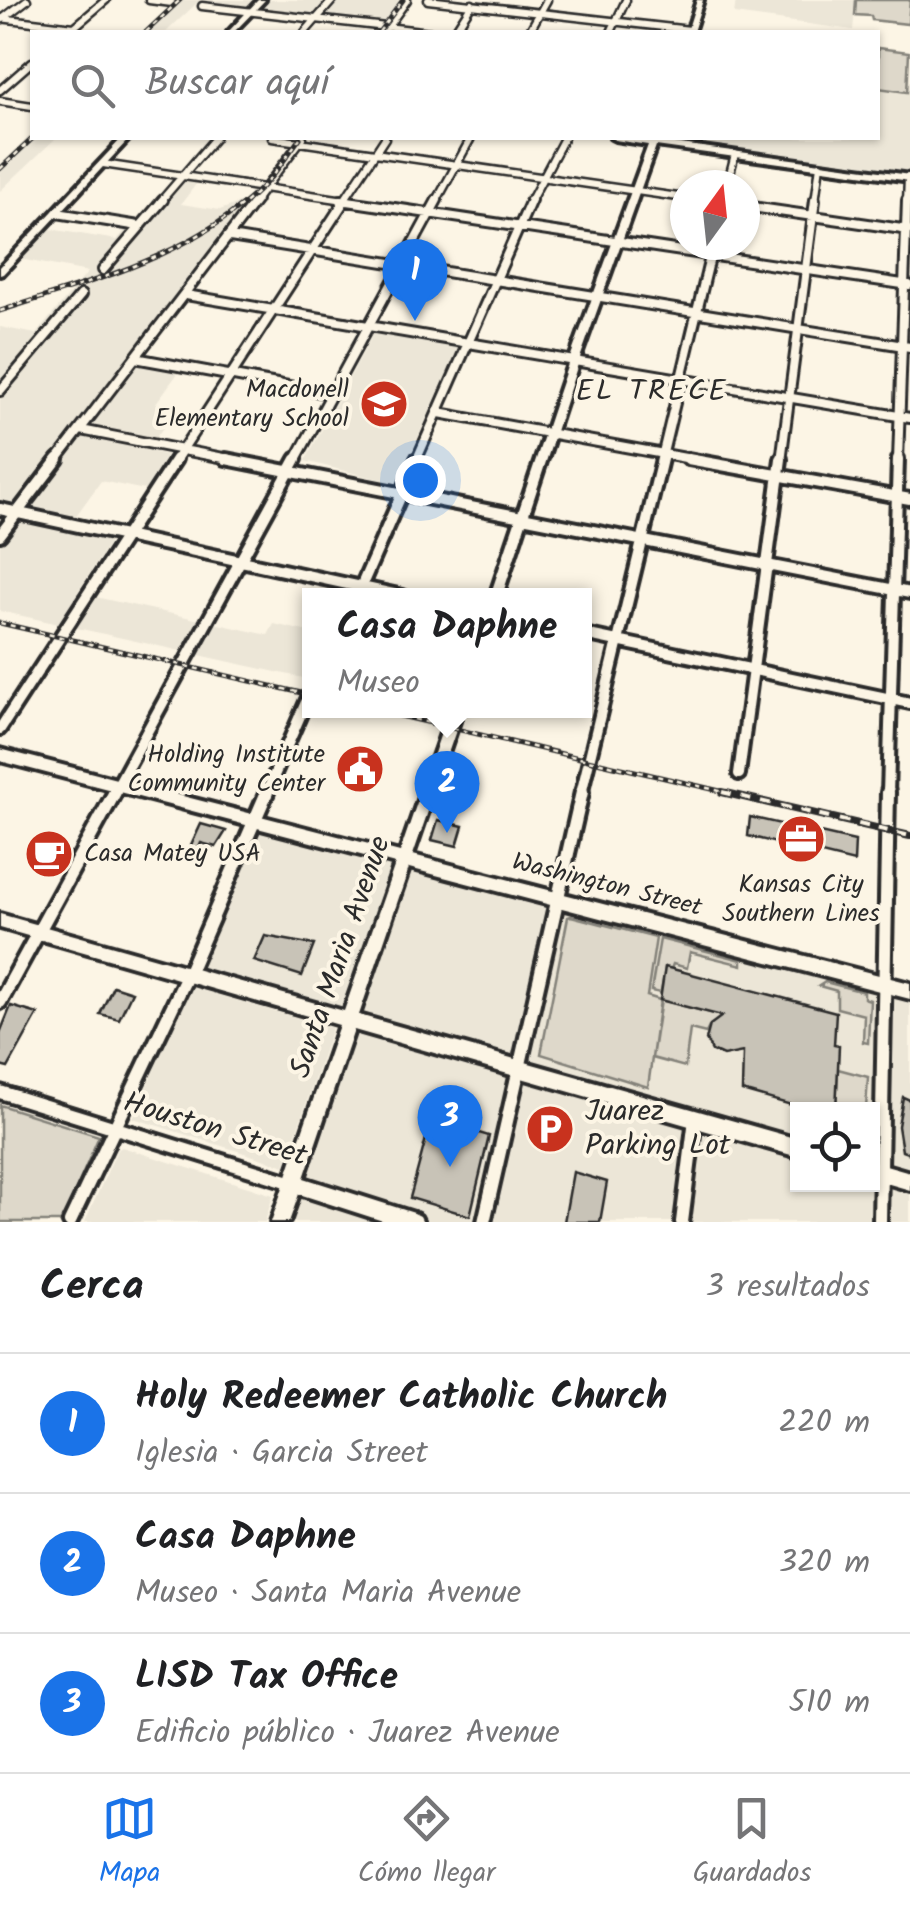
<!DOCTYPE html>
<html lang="es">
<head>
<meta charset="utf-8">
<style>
	:root { --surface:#fff; --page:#f6f6f6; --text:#202124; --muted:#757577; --line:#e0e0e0; --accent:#1a73e8 }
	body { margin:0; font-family:Kalam,sans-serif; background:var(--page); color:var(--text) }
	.controls { position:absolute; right:30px; bottom:30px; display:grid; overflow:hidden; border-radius:0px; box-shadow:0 2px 8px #0004 }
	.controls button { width:90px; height:90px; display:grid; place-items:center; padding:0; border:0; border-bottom:2px solid var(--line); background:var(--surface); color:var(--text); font:50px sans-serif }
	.compass { position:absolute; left:670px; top:170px; width:90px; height:90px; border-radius:50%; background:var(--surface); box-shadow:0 2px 8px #0004; rotate:15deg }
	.you { position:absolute; left:420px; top:480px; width:35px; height:35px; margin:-25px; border:8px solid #fff; border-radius:50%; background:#1a73e8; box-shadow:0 0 0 15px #1a73e833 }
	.badge { display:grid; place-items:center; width:65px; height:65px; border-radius:50%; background:var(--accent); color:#fff; font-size:32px; font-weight:700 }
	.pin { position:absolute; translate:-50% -82px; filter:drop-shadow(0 2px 5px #0008) }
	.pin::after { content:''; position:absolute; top:52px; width:35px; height:30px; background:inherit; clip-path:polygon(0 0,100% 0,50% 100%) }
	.popup { position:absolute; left:302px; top:588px; width:290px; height:130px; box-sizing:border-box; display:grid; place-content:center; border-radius:0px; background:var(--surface); filter:drop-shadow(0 2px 8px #0005); font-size:32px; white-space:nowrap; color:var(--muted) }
	.popup b { font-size:38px; color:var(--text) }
	.popup::after { content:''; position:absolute; left:50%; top:100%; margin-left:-20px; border:20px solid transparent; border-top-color:var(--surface) }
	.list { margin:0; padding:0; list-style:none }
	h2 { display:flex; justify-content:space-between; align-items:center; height:130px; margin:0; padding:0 40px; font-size:42px }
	h2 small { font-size:32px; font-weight:400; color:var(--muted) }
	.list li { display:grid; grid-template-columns:65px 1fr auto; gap:30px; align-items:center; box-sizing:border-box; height:140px; padding:0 40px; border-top:2px solid var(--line) }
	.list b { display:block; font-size:38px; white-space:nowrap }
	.list p { margin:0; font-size:32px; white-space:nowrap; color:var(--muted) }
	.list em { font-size:32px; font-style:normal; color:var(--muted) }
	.icon { flex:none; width:55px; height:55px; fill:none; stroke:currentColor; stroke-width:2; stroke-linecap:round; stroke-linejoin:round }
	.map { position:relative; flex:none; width:910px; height:1222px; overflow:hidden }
	.search { position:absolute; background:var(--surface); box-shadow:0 2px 8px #0004; left:30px; right:30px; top:30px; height:110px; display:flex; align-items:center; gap:25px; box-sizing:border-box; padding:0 35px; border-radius:0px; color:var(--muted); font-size:38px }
	.sheet { height:550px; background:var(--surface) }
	nav { display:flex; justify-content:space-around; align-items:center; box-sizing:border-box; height:140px; border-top:2px solid var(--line); background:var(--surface); font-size:28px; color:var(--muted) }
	nav a { display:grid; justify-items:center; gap:5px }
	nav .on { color:var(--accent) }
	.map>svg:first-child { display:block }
</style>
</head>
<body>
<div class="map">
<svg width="910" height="1222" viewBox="0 0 910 1222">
	<rect width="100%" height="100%" fill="#fcf5e5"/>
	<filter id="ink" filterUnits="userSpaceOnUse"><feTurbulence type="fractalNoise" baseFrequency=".01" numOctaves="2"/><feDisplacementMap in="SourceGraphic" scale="20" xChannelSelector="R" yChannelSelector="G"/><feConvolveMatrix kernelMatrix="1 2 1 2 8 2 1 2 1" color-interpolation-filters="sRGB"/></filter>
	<g filter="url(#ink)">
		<path fill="#ece6d7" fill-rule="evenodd" d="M177,0H400L381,25L197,3L166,32H142Z
			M736,0H856L853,30L734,14Z
			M910,52V171L666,138H878V88L907,92Z
			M32,134V138H56L0,191V165Z
			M184,178L200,179L181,204L220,210L258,196L153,337L134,350L139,366L178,373L156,403L177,408L147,450L167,455L145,490L101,481L65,531L110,542L77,593L268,635L274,624L309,632L308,679L0,611V327L36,334L88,272L20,259L50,229L117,240L127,228L142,230Z
			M373,334L458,348L397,484L305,461Z
			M263,832L390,866L341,1006L201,967L257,835Z
			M403,860L910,991V1222H280ZM798,1110H872V1184H798Z
			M190,987L332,1028L285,1166L133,1118Z
			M122,1147L273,1195L265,1222H85L117,1150Z"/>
		<path fill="#ded8ca" stroke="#84827a" stroke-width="2.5" d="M856,0H910L908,24L872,20L871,16L855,15Z
			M878,48L909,52L907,92L878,88Z
			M571,916L656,938L647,996L660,1000L648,1087L541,1054L568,917Z
			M660,939L742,960V965L690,952L687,968L673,964L671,969L665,968L661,993L651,991Z
			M825,982L864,992V998L870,1000L868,1043L863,1042L864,1015L837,1008V991L819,986Z
			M661,1000L726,1017L710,1025L706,1033L690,1029L685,1067L652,1058Z
			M838,1069L868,1077L866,1109H836Z
			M0,1105L99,1136L62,1222H0Z"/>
		<path fill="#c8c3b7" stroke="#2b2b2b" stroke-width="2.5" d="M750,817L855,841L854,862L748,836Z
			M438,820L463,826L457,846L432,840Z
			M201,824L226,831L216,847L201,843L197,852L189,850Z
			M35,843L70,852L63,864L28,855Z
			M265,936L314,945L302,976L254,961Z
			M665,967L836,1012L834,1045L839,1046L836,1110H809L742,1091L743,1052L723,1056L712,1051L706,1040L710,1025L722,1016L660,1000Z
			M113,986L132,992L119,1019L100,1014Z
			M11,1006L38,1014L8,1068L0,1066V1033Z
			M903,1097L910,1100V1154L902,1151L898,1126Z
			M443,1122L489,1136L470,1216L410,1198L428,1131L440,1134Z
			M573,1172L607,1182L600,1222H564Z"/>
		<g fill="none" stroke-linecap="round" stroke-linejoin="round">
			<g stroke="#2b2b2b" stroke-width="11">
				<path id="minor-far3" d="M149,0L172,3
					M428,0L690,30
					M202,6L430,32
					M0,18L74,27
					M1,20L27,0
					M72,29L106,0
					M305,32L333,0
					M384,32L407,0
					M454,32L472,4
					M529,32L547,0
					M611,32L626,0
					M0,90L32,62
					M0,101L32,106
					M272,138L685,198
					M103,164L358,202
					M727,185L735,154
					M160,202L215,138
					M254,202L303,138
					M343,202L385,138
					M436,202L471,138
					M530,202L564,138
					M815,202L820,165
					M907,202L908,177"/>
			</g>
			<g stroke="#2b2b2b" stroke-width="14">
				<path id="minor-far2" d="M341,200L909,285
					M745,206L909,230
					M57,213L139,226
					M230,237L910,347
					M103,270L163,200
					M186,295L910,418
					M135,358L332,394
					M0,391L81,295
					M439,413L702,461
					M81,430L239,461
					M56,461L256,200
					M175,461L345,200
					M295,461L437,200
					M416,461L531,200
					M661,461L713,245
					M781,461L815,200
					M898,461L907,200"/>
			</g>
			<g stroke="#2b2b2b" stroke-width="18">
				<path id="minor-far1" d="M226,459L910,593
					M688,459L910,499
					M0,509L403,596
					M0,535L58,459
					M357,596L417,459
					M584,634L910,703
					M0,729L176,459
					M739,774L781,459
					M113,794L296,459
					M266,794L310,693
					M581,794L662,459
					M888,794L898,459"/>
			</g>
			<g stroke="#2b2b2b" stroke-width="20">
				<path id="minor" d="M0,1002L115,792
					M0,1092L293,1183
					M70,1222L188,974L267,792
					M484,1222L582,792
					M682,1222L695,1119
					M880,1222L888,792"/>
			</g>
			<g stroke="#2b2b2b" stroke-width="8">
				<path id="major" d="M258,0H265L234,32H228Z
					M697,0H703L693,32H687Z
					M122,138H130L3,274L0,275V267Z
					M611,138H629L650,140L651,138H659L658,141L910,175V181L656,146L579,361L502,596H490L569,361L648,145L615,140Z
					M449,710H463L413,855L910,983V999L409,868L359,1015L798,1139V1157L354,1030L304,1178L414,1213L420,1216L423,1222H386L299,1194L289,1222H271L339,1025L0,928V914L344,1011L395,864L0,761V749L400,852Z
					M872,1161L910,1172V1190L872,1179Z"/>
			</g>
			<use href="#minor-far3" stroke="#fcf5e5" stroke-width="6"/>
			<use href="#minor-far2" stroke="#fcf5e5" stroke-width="8"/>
			<use href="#minor-far1" stroke="#fcf5e5" stroke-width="10"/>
			<use href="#minor" stroke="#fcf5e5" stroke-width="12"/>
			<use href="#major" fill="#fcf5e5" fill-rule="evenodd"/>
			<g stroke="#2b2b2b" stroke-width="5">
				<path id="rail-far1" d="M146,32L180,0
					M379,32L403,0
					M0,169L33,138
					M0,311C91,281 192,257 262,187C277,172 288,154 300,138
					M0,623L310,695
					M375,710L733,794"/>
			</g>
			<g stroke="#2b2b2b" stroke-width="8">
				<path id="rail" d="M722,792L910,836"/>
			</g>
			<use href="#rail-far1" stroke="#fcf5e5" stroke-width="2.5" stroke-dasharray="5" stroke-linecap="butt"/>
			<use href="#rail" stroke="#fcf5e5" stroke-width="4" stroke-dasharray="10" stroke-linecap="butt"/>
		</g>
	</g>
	<defs>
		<g id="school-disc" transform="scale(2.5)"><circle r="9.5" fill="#c8321e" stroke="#fcf5e5"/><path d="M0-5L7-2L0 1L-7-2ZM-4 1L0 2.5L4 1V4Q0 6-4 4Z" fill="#fff"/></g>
		<g id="civic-disc" transform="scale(2.5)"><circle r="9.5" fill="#c8321e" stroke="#fcf5e5"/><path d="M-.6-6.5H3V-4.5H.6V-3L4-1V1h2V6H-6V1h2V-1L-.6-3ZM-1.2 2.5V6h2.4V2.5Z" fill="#fff"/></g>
		<g id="office-disc" transform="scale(2.5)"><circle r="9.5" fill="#c8321e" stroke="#fcf5e5"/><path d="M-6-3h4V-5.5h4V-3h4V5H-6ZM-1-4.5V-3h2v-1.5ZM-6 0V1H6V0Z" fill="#fff"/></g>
		<g id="cafe-disc" transform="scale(2.5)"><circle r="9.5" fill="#c8321e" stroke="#fcf5e5"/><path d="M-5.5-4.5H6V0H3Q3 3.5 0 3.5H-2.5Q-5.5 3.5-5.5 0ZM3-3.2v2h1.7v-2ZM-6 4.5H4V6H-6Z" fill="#fff"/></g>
		<g id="parking-disc" transform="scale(2.5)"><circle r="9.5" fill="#c8321e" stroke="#fcf5e5"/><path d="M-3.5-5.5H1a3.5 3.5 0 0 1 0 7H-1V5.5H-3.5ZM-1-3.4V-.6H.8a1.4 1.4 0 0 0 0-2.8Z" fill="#fff"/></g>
	</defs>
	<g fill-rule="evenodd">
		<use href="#school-disc" x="384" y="404"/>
		<use href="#civic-disc" x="360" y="769"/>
		<use href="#office-disc" x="801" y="839"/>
		<use href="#cafe-disc" x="49" y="854"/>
		<use href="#parking-disc" x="550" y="1129"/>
	</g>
	<g text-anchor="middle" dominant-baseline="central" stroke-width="8" stroke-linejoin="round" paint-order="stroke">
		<g font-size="25" fill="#2b2b2b" stroke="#fcf5e5" text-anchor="end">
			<text x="349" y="390">Macdonell<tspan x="349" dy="29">Elementary School</tspan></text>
			<text x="325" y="755">Holding Institute<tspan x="325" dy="29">Community Center</tspan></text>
			<text x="84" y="854" text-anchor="start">Casa Matey USA</text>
			<text x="801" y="885" text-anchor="middle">Kansas City<tspan x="801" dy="29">Southern Lines</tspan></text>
		</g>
		<g font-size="25" fill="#2b2b2b" stroke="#fcf5e5">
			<text transform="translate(607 885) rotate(14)">Washington Street</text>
		</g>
		<g font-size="30" letter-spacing="2.5" fill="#2b2b2b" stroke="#fcf5e5">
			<text x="652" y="392">EL TRECE</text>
		</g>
		<g font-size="30" fill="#2b2b2b" stroke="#fcf5e5">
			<text transform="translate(341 957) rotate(-71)">Santa Maria Avenue</text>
			<text transform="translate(215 1130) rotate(17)">Houston Street</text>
		</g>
		<g font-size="30" fill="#2b2b2b" stroke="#fcf5e5" text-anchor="start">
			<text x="585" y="1112">Juarez<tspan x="585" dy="34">Parking Lot</tspan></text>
		</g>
	</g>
</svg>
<div class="controls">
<button><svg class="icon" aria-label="locate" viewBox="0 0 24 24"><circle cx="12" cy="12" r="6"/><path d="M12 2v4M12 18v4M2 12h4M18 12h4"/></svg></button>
</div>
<svg class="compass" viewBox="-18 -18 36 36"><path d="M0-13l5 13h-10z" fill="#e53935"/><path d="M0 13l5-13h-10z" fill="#757577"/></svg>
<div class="you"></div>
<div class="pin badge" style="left:415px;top:321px">1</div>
<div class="pin badge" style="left:447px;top:833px">2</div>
<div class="popup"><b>Casa Daphne</b>Museo</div>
<div class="pin badge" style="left:450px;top:1167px">3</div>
<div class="search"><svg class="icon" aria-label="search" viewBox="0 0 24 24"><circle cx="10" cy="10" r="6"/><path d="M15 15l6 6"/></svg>Buscar aquí</div>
</div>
<section class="sheet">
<h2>Cerca<small>3 resultados</small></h2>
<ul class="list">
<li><span class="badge">1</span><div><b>Holy Redeemer Catholic Church</b><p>Iglesia · Garcia Street</p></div><em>220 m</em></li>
<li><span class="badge">2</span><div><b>Casa Daphne</b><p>Museo · Santa Maria Avenue</p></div><em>320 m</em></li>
<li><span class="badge">3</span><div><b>LISD Tax Office</b><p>Edificio público · Juarez Avenue</p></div><em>510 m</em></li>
</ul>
</section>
<nav>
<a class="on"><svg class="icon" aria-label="map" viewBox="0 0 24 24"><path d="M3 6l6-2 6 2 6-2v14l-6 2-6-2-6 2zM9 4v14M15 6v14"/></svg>Mapa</a>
<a><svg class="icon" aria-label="directions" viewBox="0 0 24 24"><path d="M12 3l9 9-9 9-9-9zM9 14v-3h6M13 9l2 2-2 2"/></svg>Cómo llegar</a>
<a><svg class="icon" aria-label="saved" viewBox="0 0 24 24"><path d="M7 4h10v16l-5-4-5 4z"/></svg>Guardados</a>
</nav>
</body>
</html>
